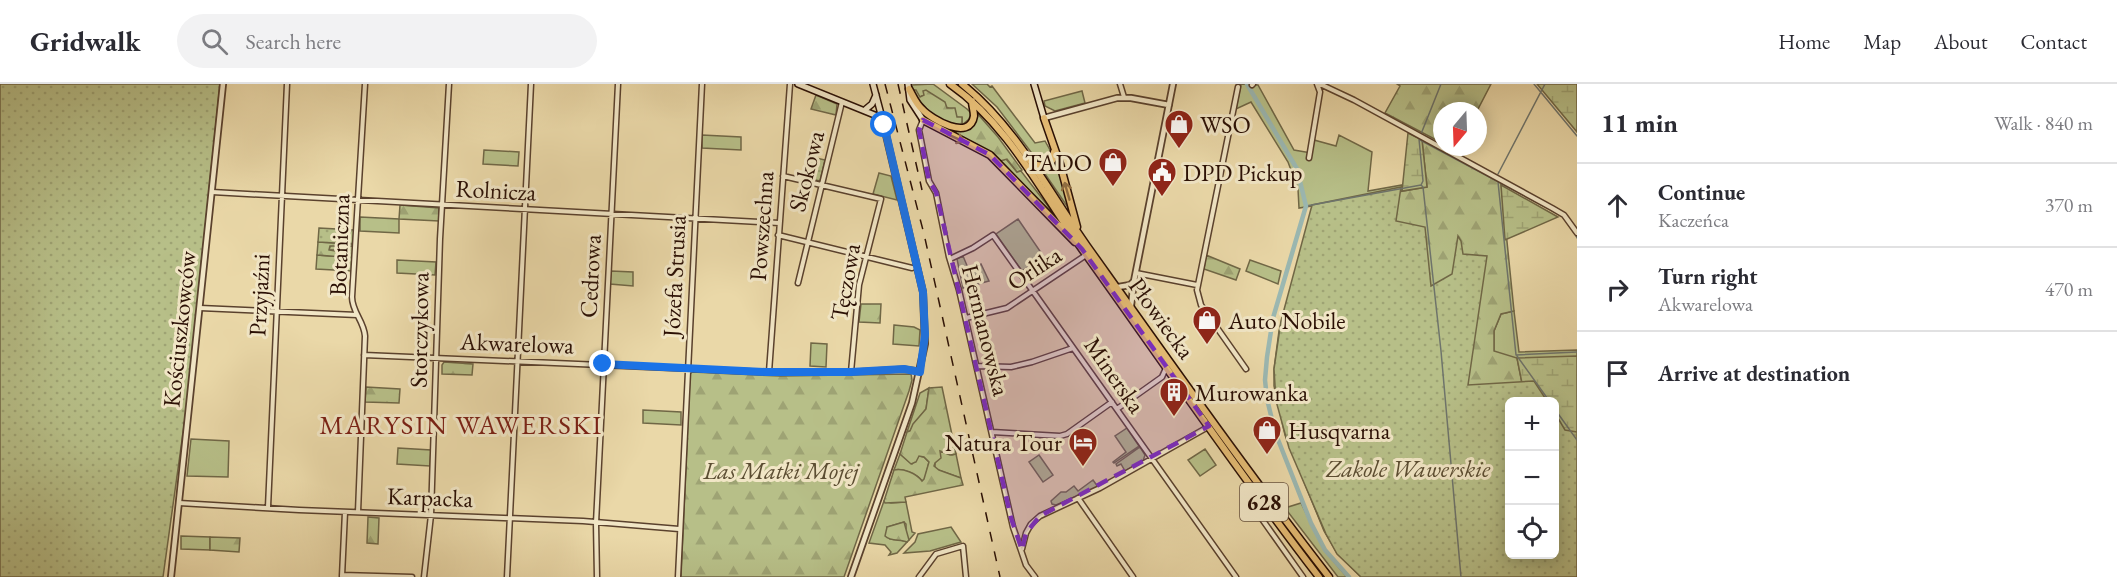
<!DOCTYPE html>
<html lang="en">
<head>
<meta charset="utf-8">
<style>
	:root { --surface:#fff; --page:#f2f2f3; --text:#2b2b33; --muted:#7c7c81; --line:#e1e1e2 }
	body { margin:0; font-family:"EB Garamond",serif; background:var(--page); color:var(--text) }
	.controls { position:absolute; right:18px; bottom:18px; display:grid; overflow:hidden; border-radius:9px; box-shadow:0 3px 15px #0003 }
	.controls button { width:54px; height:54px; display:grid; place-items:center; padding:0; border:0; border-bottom:2px solid var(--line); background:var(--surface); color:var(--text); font:30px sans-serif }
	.compass { position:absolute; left:1433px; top:18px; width:54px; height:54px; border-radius:50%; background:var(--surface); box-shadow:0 3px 15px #0003; rotate:199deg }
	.stop { position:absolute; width:18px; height:18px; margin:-14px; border:4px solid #1a73e8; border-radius:50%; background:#fff }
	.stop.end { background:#1a73e8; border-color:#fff; box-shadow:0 2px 6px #0008 }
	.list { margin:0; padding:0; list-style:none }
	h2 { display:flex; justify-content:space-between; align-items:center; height:78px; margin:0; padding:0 24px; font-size:26px }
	h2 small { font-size:20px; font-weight:400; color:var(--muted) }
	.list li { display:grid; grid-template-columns:39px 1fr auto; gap:18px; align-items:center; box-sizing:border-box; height:84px; padding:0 24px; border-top:2px solid var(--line) }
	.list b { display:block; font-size:22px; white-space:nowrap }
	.list p { margin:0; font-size:20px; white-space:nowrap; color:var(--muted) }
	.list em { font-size:20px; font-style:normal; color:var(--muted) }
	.icon { flex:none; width:33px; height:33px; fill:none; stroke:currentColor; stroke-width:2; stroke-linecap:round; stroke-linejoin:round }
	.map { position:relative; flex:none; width:1577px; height:493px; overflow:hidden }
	header { display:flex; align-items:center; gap:36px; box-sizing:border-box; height:84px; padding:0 30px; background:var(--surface); border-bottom:2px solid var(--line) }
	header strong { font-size:28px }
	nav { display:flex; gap:33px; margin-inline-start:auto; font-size:21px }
	.search { width:420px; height:54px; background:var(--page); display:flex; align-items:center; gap:15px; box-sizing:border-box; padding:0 21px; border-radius:33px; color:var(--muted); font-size:22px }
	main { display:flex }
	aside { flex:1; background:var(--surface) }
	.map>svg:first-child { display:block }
</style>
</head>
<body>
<header>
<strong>Gridwalk</strong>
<div class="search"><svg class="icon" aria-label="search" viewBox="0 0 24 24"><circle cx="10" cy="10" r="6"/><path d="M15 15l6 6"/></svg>Search here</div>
<nav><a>Home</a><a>Map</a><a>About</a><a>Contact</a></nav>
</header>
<main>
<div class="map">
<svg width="1577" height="493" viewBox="0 0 1577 493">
	<defs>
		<pattern id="forest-firs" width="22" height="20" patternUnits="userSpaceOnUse" patternTransform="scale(1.5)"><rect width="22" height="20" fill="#b7bf88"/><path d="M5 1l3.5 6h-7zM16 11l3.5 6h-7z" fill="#9ea374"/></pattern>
		<pattern id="wetland-marsh" width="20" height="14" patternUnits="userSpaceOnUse" patternTransform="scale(1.5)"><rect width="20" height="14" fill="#b7bf88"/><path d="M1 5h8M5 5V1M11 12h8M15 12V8" fill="none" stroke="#9ea374"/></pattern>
		<pattern id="park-dots" width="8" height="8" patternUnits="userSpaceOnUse" patternTransform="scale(1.5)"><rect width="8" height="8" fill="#b7bf88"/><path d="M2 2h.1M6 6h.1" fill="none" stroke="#9ea374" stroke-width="1.8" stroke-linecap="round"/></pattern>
	</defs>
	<rect width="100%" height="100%" fill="#ead8a8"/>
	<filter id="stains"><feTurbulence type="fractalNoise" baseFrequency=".00333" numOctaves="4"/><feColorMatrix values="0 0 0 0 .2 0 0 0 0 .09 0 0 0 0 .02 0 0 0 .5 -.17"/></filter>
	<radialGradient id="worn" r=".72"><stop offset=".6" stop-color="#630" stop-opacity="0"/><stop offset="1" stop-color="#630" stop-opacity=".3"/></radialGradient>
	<path fill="#b7bf88" stroke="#706746" stroke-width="1.5" d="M933,0L967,25L971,29L969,35L962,41V34L956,33L950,25L924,11L920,13L912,6L911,1Z
		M972,0H987L990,3L992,2L1035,59L1045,57L1050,66V74L1044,78L1037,76L997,23Z
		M1241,0L1258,1L1294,66L1311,69L1314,56L1336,62L1339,51L1372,68L1368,107L1402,101V107L1299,124L1298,105L1288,78L1251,18L1236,25Z
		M1082,7L1085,19L1055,27L1045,22L1044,17Z
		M702,51L741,53V66L702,64Z
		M484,66L519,68L518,82L483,80Z
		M1006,75L1017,88L1021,87L1058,135L1000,77Z
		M1057,79L1069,125L1043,87L1051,84Z
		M879,89L891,92L897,116L873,110Z
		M360,133L399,135V149L360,147Z
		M1018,135L1044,173L1022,187L996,150Z
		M333,161L353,162L352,187L316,185L317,171L342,173V170L338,166H329L330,162Z
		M963,172L968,184L971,185L981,180L989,197L963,204L957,175Z
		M397,176L436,178L435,191L397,189Z
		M1250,176L1281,187L1278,200L1246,187Z
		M611,187L633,188V202L610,200Z
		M1514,227L1519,268L1577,266V479L1554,318L1494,267V247L1501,230Z
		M894,241L914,243L920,246L919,262L893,260Z
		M811,259L827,260L826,283L810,282Z
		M929,304L926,325L914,340L910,347L907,348L920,309Z
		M643,326L681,328V341L643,339Z
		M1127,344L1139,362L1114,379L1113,378L1126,368L1115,352Z
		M191,355L229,357L228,393L187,392Z
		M1140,363L1145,371L1143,377L1125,387L1121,380L1117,382L1116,380Z
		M398,364L431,366L430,382L397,380Z
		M1205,365L1216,381L1200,392L1188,376Z
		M940,367L952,371L956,370L961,394L935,385V379Z
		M900,370L912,380L919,372L924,373L929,378L925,395L922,397C917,390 903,384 894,386Z
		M1039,371L1053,391L1043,398L1029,378Z
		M1093,396L1098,403L1056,421L1052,420L1051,417L1061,408H1066L1074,402L1078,407Z
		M884,417L891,419L906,418L912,448L915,449L909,456L906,451V440L904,438L887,443L890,455L901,456L907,458L897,469L889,471L891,468L885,461L869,459Z
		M1301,419L1325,467L1347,493H1338L1285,424Z
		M951,443L961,458L930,467L904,469L915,458L918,450Z
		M181,452L210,453V466L181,465Z"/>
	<path fill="url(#forest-firs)" stroke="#706746" stroke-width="1.5" d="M1397,0H1491L1477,27H1442V59L1385,29L1400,2Z
		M912,6H916L920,13L924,11L923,7L926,6L945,18L947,24H955L957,33H962V41C940,42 922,23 912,6Z
		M816,11L837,20L836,31L811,25Z
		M976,28L998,53L1022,86L1017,88L1007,75L1000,77L978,61L927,36L928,34C939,40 951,49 964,46Z
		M1422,56L1501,98L1514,227L1501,230L1494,247V267L1517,274L1522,299L1510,318V470H1554L1577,493H1361L1337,469L1324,447L1285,351L1274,302V285L1279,247L1313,123L1427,103Z
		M400,121L439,124V137L399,135Z
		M318,158L353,160V162H330L329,166L341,168L343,173L317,171Z
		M1206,171L1240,185L1236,196L1204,185Z
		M861,220H881L880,239L859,238Z
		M444,278L473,280L472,291L442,290V281Z
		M692,288L780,292L911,290L912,296L909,307L844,493H681L690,290Z
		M366,303L400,305L399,319L365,318Z
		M942,303L956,370L950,371L940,367L941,374L935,379L934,382L939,386L961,394L963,401L905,413L906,418L885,419L884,417L894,386C903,384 916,389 922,397L924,395L929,378L924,373L919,372L916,378L911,380L900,370L907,348L910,347L913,340L926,325L929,304Z
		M368,433L379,434L378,460L367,459Z
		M904,438L909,456L907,458C900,455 891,458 885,452L887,443Z
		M210,453L240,454L239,468L210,466Z"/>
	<path fill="url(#wetland-marsh)" stroke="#706746" stroke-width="1.5" d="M1537,0H1577V48Z
		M1408,49L1422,56L1427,103L1402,107Z
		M1501,101L1558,133L1505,156Z
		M1577,272V479L1555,432L1554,318H1511L1522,299L1517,274Z"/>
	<path fill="url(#park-dots)" stroke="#706746" stroke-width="1.5" d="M0,0H220L187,320L163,493H0Z
		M808,72L825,76L820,97L802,93Z
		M1401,103L1396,137L1425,143L1431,202L1452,190L1458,152L1461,157L1463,170L1487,172L1468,301L1534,297L1547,317L1510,318V470H1554L1555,329L1565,346L1577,348V493H1361L1337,470L1326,450L1289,364L1276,317L1274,285L1281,237L1312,121Z
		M319,144L354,146L353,160L318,158Z"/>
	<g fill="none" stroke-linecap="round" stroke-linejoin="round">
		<path stroke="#6e746c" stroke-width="1.5" d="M1534,0L1577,52
			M1420,56L1564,133
			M1498,90L1545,0
			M1498,98L1516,271L1577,268
			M1421,101L1423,103L1441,267L1461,493
			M1306,122L1421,101L1423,97L1419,55L1441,0
			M1572,144L1577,154
			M1517,272L1550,318
			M1554,324L1577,356"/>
		<path stroke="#9bb8b2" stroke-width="4.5" d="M1247,0L1297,85L1306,122L1273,234L1267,273L1265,296L1267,315L1275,348L1311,439L1325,466L1349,493"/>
		<g stroke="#5a412d" stroke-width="7">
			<path id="minor" d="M1120,0L1124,13
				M1320,0L1354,16L1552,124L1564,131L1577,149
				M1252,1L1253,0
				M1238,3L1197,206L1201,221L1246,285
				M923,36L919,46L929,97L936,109L949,173L959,206L1013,443L1026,481L1035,493
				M1309,74L1320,8L1317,0
				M783,92L881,115L859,201L851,288
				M212,108L779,139
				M778,151L912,184
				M950,175L973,164L993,151L1236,493
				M1136,189L1197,201
				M798,199L842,18
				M200,224L357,231
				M966,234L1007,224L1086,171
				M364,271L766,288H851L904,285L919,287
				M977,282L1011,283L1032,278L1073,264
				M769,288L790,0
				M1117,325L1162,293L1166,284
				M992,348L1060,352L1067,350L1112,318
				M1251,405L1252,421L1303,493
				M1078,414L1133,493
				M179,419L299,426L583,437L679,445
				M268,423L287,0
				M358,428L365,252C364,237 352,228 352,213L365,0
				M1022,465L1026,449L1031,440L1040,432L1100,404L1208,343
				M342,491L412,493
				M342,492L345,428
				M424,493L431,431L440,155L449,0
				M507,493L531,0
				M597,493L596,439L618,0
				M678,493L702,0
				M919,493L936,470L963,462L966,493"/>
		</g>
		<g stroke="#5a412d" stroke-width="8">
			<path id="tertiary" d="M1044,34L1117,14H1131L1169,21
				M1118,203L1130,201L1134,197
				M1131,222L1134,197L1173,0
				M171,493L223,0
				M851,493L912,319L925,260L923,208L882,34"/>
		</g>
		<g stroke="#2a0f04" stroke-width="8">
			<path id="secondary" d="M798,0L882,34L873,0
				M908,0L910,16L923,36
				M1034,0L1044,34
				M866,25L872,20L876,11"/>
		</g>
		<g stroke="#2a0f04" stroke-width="9">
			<path id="primary" d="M950,0C1009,41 1041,108 1082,165C1161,275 1237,387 1319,493
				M962,0C1016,43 1048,107 1087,162C1166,273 1245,385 1329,493
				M909,5C913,12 916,20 922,25C931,35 970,58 974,32C974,27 972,22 972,17
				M1044,34L1060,80L1077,143
				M923,36L990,71L1075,158
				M1032,80C1044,83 1054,82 1054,68"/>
		</g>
		<use href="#minor" stroke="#f1e6c6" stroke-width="4"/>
		<use href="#tertiary" stroke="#f1e6c6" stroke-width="4.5"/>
		<use href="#secondary" stroke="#f1e6c6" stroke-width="5"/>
		<use href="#primary" stroke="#e5bc74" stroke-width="6"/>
		<path stroke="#2a0f04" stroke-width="1.5" stroke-dasharray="10 10" stroke-linecap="butt" d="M885,0L924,150L1000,493
			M898,0L922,106"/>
	</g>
	<defs><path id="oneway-shaft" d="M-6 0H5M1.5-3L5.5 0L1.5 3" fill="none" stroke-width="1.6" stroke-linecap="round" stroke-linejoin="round" transform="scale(1.5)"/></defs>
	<g stroke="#916e42">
		<use href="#oneway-shaft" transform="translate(956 54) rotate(24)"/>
		<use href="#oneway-shaft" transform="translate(1067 107) rotate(-106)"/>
	</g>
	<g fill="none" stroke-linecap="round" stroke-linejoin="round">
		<path stroke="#1a73e8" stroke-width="8" d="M603,280L766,288H851L904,285L920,288L925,251L923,208L884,41"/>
	</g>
	<path fill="#7b2cbf" fill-opacity="0.2" stroke="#7b2cbf" stroke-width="4.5" stroke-dasharray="12 8" stroke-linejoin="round" d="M923,36L990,71L1082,165L1209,342L1040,432L1026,449L1022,466L1011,434L936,108L929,97L919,46Z"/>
	<defs>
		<g id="shop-pin" transform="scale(1.5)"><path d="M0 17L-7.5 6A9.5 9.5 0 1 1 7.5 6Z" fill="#8f2418" stroke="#f1e6c6"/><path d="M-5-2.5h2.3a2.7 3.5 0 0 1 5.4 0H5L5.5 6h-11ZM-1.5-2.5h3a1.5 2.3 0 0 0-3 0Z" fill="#fff"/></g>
		<g id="civic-pin" transform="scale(1.5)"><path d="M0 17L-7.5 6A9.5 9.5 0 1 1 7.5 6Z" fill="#8f2418" stroke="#f1e6c6"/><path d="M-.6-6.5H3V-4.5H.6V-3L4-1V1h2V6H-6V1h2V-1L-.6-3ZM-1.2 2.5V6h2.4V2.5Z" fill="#fff"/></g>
		<g id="building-pin" transform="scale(1.5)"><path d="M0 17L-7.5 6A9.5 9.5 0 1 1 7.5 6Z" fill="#8f2418" stroke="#f1e6c6"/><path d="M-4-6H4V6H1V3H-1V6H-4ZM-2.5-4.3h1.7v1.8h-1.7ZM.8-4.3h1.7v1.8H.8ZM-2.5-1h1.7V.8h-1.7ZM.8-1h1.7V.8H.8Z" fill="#fff"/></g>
		<g id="hotel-pin" transform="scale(1.5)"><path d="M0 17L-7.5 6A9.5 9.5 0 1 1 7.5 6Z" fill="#8f2418" stroke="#f1e6c6"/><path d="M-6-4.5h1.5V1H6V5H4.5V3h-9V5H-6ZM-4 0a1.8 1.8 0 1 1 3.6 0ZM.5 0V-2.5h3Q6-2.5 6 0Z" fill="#fff"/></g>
	</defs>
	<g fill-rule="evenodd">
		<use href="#shop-pin" x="1179" y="40"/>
		<use href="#shop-pin" x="1113" y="78"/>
		<use href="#civic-pin" x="1162" y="88"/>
		<use href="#shop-pin" x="1207" y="236"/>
		<use href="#building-pin" x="1174" y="308"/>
		<use href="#shop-pin" x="1267" y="346"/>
		<use href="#hotel-pin" x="1083" y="358"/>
	</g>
	<g text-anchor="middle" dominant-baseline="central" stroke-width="6" stroke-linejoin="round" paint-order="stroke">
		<rect fill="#f1e6c6" stroke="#66503e" stroke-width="1.5" x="1240" y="399" width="48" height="38" rx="4.5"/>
		<g font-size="22" font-weight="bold" fill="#2a0f04">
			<text x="1264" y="418">628</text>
		</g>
		<g font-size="24" fill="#2a0f04" stroke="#f1e6c6" text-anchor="start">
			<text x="1200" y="40">WSO</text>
			<text x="1092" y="78" text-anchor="end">TADO</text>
			<text x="1183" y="88">DPD Pickup</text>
			<text x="1228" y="236">Auto Nobile</text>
			<text x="1195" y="308">Murowanka</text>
			<text x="1288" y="346">Husqvarna</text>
			<text x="1062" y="358" text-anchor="end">Natura Tour</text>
		</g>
		<g font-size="24" fill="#2a0f04" stroke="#f1e6c6">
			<text transform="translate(806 87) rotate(-76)">Skokowa</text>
			<text transform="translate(496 106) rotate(3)">Rolnicza</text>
			<text transform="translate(761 142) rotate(-86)">Powszechna</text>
			<text transform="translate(339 161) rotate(-88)">Botaniczna</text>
			<text transform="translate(1034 184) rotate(-33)">Orlika</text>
			<text transform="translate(590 192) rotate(-87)">Cedrowa</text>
			<text transform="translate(674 192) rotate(-87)">Józefa Strusia</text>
			<text transform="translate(845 198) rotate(-80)">Tęczowa</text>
			<text transform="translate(259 211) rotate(-87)">Przyjaźni</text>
			<text transform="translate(1162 234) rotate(54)">Płowiecka</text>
			<text transform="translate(179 245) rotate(-84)">Kościuszkowców</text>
			<text transform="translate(419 246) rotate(-89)">Storczykowa</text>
			<text transform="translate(986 246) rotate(76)">Hermanowska</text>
			<text transform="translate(517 259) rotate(2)">Akwarelowa</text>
			<text transform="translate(1115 291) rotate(55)">Minerska</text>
			<text transform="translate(430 413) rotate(2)">Karpacka</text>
		</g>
		<g font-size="24" font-style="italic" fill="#5b4d32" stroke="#f1e6c6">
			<text x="1408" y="384">Zakole Wawerskie</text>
			<text x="781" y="386">Las Matki Mojej</text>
		</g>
		<g font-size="27" letter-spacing="1.5" fill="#7a1f14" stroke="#f1e6c6">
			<text x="461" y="340">MARYSIN WAWERSKI</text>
		</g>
	</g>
	<rect width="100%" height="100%" filter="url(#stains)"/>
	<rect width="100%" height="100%" fill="url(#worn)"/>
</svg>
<div class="controls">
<button>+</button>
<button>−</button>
<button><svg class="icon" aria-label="locate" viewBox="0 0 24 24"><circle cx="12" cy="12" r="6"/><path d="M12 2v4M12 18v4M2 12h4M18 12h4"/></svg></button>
</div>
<svg class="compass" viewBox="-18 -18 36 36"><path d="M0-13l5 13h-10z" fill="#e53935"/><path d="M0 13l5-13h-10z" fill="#7c7c81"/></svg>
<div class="stop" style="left:884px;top:41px"></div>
<div class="stop end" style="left:603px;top:280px"></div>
</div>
<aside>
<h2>11 min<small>Walk · 840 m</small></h2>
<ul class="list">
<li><svg class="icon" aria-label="ahead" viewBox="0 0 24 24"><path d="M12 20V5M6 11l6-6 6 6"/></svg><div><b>Continue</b><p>Kaczeńca</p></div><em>370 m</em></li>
<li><svg class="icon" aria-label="right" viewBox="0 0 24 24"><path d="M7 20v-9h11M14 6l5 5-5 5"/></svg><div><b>Turn right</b><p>Akwarelowa</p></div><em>470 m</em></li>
<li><svg class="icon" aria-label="arrive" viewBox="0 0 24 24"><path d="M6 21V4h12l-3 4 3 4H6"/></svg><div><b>Arrive at destination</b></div></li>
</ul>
</aside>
</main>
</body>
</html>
